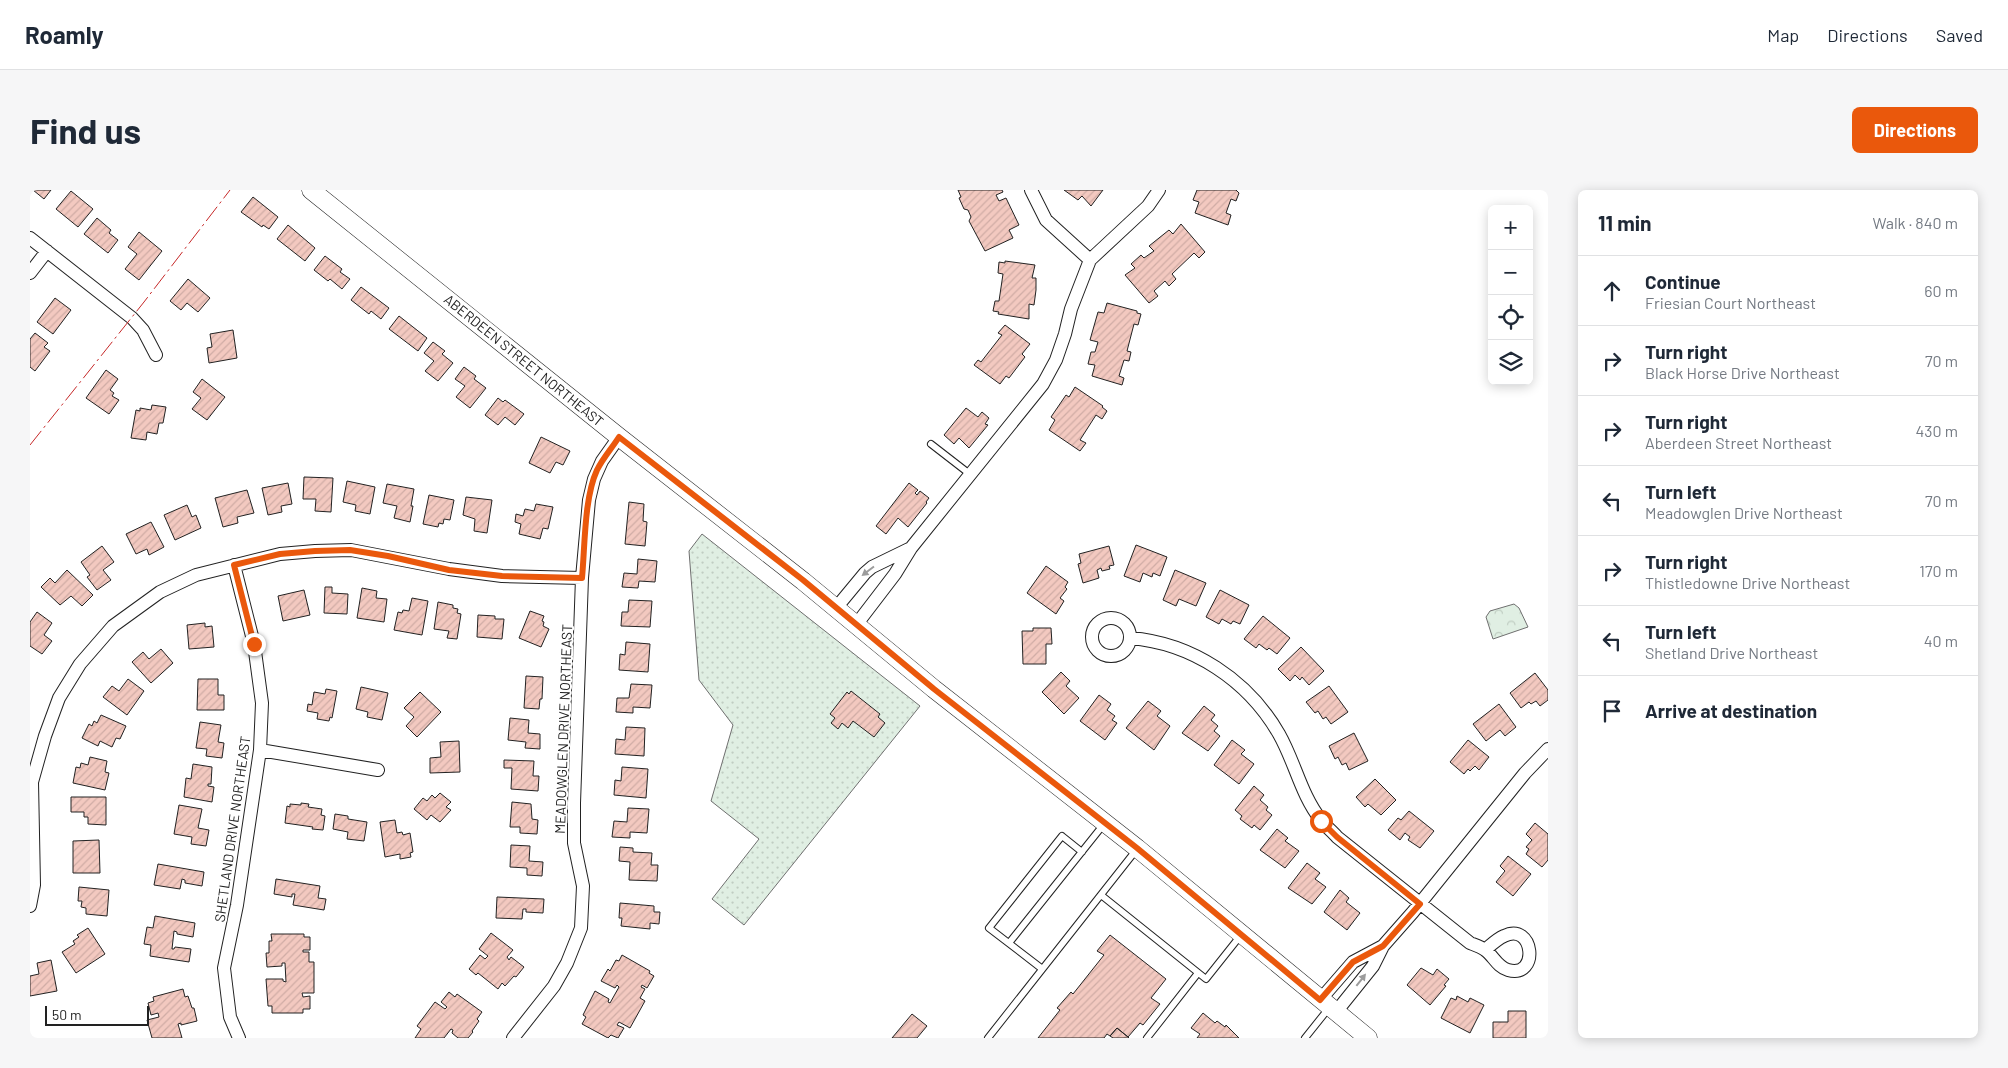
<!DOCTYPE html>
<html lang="en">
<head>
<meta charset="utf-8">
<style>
	:root { --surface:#fff; --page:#f6f6f7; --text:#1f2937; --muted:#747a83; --line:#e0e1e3; --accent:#ea580c }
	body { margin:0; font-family:Barlow,sans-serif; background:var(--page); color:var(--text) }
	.controls { position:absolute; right:15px; top:15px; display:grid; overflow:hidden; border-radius:8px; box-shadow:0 2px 12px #0003 }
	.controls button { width:45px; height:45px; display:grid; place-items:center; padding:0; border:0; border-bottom:1px solid var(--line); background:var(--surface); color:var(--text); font:25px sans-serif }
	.scale { position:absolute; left:15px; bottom:12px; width:104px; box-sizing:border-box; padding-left:5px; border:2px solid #222; border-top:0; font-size:14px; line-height:18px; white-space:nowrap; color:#222; -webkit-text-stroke:4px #fff; paint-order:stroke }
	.stop { position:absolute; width:15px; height:15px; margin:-11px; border:4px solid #ea580c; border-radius:50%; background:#fff }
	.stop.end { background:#ea580c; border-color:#fff; box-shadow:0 1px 5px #0008 }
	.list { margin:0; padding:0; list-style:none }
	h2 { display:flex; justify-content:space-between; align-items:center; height:65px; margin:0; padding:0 20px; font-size:21px }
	h2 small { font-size:16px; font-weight:400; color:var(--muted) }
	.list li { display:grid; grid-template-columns:32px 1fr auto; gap:15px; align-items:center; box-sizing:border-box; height:70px; padding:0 20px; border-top:1px solid var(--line) }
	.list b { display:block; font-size:19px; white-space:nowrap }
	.list p { margin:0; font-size:16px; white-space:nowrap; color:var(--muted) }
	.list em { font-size:16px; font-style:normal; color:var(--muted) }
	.icon { flex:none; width:28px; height:28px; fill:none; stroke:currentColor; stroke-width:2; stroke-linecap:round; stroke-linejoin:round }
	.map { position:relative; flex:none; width:1518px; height:848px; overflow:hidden; border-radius:8px }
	header { display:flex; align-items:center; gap:30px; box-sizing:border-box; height:70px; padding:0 25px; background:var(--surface); border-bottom:1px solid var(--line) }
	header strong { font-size:24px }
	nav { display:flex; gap:28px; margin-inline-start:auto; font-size:18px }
	.intro { display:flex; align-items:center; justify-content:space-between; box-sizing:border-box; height:120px; padding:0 30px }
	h1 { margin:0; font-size:35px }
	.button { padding:12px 22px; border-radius:8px; background:var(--accent); color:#fff; font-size:18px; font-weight:700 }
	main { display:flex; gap:30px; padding:0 30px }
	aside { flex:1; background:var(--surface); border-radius:8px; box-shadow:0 2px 12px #0003 }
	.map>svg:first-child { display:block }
</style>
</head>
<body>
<header>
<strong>Roamly</strong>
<nav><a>Map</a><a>Directions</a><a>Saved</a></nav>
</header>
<div class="intro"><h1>Find us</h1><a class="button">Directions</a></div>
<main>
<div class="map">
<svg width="1518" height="848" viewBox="0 0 1518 848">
	<defs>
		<pattern id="grass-dots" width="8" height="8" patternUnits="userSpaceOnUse" patternTransform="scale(1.25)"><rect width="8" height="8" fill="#e0efe3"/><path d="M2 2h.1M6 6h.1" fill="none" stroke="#c0cdc2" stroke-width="1.8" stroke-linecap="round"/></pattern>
		<pattern id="forest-crowns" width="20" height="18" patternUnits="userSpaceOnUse" patternTransform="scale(1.25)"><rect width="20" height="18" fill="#e0efe3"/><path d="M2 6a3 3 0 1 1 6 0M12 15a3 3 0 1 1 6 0" fill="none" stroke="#c0cdc2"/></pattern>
		<pattern id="building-hatch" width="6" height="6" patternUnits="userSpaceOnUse" patternTransform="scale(1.25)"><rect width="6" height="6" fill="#f3c9c0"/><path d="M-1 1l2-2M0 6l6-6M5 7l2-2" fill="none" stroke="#d0aca5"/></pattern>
	</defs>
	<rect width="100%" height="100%" fill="#fff"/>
	<path fill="url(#grass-dots)" stroke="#6f6f6f" d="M672,344L890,516L714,735L682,709L729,649L681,611L703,535L669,490L659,361Z"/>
	<path fill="url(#forest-crowns)" stroke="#6f6f6f" d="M1484,414L1489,418L1498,437L1463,449L1456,427L1460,421Z"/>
	<path fill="url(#building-hatch)" stroke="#222" d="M3,0H21L14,9Z
		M928,0H972L973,2L966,5L969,11L976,8L989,35L979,40L983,48L955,61L939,31L941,27L938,20L934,19L929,8L931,7Z
		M1034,0H1073L1061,16L1052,6L1048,10Z
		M1167,0H1206L1209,3L1206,11L1201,9L1196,23L1201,25L1198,35L1165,23L1169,12L1163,10Z
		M41,1L63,19L48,37L26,19Z
		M223,7L248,27L239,39L233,35L232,37L211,22Z
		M67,28L81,40L79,43L88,50L78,63L54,44Z
		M1151,34L1175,62L1169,68L1164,63L1142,84L1146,89L1139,96L1135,91L1124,101L1128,106L1119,113L1095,85L1105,78L1101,74L1111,65L1114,68L1124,61L1119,56L1139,40L1143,44Z
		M258,35L285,58L275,71L247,49Z
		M109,42L132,61L109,90L95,79L107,64L98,57Z
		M295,66L312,79L310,82L320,89L312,99L300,89L298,91L284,80Z
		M975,71L1005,75L1002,88H1006V100L1004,115L999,114V129L968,124L969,122L963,121L965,111H969L973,84L968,83L969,72L975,73Z
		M158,89L180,108L168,122L157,113L151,120L140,111Z
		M331,97L359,118L351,129L341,121L339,124L321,110Z
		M25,108L41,120L23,144L7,132Z
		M1077,113L1107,121V123L1111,124L1108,135L1104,134L1097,161L1101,162L1099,171L1094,170L1089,186L1094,188L1092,195L1062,186L1065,175L1058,174L1061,162H1065L1068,152L1060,150L1068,122L1074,123Z
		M369,126L397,148L388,161L359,139Z
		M975,135L1000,154L992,164L995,167L979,188L976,186L970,194L944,175L948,170L951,172L972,145L968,143Z
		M203,140L207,168L179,173L177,158L182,157L180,144Z
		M5,143L18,153L14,157L20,161L5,181L0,177V149Z
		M403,152L415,161L412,164L423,173L408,191L395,181L404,171L394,163Z
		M434,177L446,186L444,189L456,198L440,218L426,207L435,196L425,189Z
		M76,180L88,189L80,200L84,203L82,206L89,210L79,224L56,208Z
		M172,189L195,207L177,230L162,219L171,208L163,202Z
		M1045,197L1073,216L1072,217L1077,221L1072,229L1066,225L1050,250L1056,253L1050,261L1019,240L1025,230L1021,227L1036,205L1039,207Z
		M468,208L473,212L475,210L494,224L485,235L475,227L468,235L455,225Z
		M122,215L136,217L133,233H129L127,244L117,242L116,250L101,248L106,220L110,221V218L121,220Z
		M936,218L948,227L952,222L959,228L955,234L958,235L939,258L929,248L924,254L914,245Z
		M511,247L540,261L533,275L526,272L520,283L499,273Z
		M274,287L303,288L301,322L285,321L286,309H273Z
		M317,291L345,297L340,324L325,321L326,315L313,312Z
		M258,293L262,314L251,316L252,322L238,325L232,298Z
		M879,293L888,300L885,303L887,305L890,301L899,308L896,312L897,313L878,337L868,328L856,344L846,336Z
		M357,294L384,299L381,316H383L380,332L364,328L367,316L353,313Z
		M217,300L224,323L207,327L208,333L193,337L185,308Z
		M399,305L424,310L420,330L414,329L413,334L409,333L408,337L393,334Z
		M436,307L462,310L457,343L444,341L445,329L433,325Z
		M599,312L614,314L613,331L617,332L615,356L595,354Z
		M506,314L523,317L518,339L513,338L510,349L489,344L491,334L485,332L486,324L493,326L495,319L504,321Z
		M157,315L162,327L166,325L171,338L145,350L134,325Z
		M121,332L134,357L119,365L117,359L106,364L96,344Z
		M1106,355L1137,367L1130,386L1123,383L1122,387L1113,383L1110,392L1094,386Z
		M72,356L84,372L73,380L81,390L67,400L57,387L60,385L51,372Z
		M1079,356L1084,375L1079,376L1080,379L1072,381L1071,378L1067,380L1069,388L1053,393L1048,374L1051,373L1049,364Z
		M608,369L627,371L625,392L609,391L608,398L592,397L594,383L607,384Z
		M1016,376L1038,392L1035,397L1037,399L1030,408L1034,411L1026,424L997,403Z
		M37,380L63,405L52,416L41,406L30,415L11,397L20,388L25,393Z
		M1145,380L1176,393L1166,416L1149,409L1146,416L1133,410Z
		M295,397H302V403L318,404L317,424L294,423Z
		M332,398L347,401L346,408L357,409L354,432L327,428Z
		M274,400L280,425L253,431L248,406Z
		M1190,400L1219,415L1210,434L1203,431L1201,434L1192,429L1189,434L1176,427Z
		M382,408L398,411L392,445L364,440L368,422L372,423L373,420L379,421Z
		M599,410L622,411L620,437L591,436L592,422H598Z
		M408,412L423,415V418L428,419L427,423L431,424L427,449L417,448L419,441L404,439Z
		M500,421L514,426L512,431L514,432L513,436L519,439L511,457L489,448Z
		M7,422L22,433L14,445L22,451L12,464L0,456V432Z
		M448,425L465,426V429H474L472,449L447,447Z
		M1233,426L1260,448L1247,464L1239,458L1237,460L1229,454L1226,458L1214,449Z
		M175,433V437L182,436L184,457L159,459L157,435Z
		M1003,438H1021L1022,454H1016V474H993L992,441H1003Z
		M596,452L620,454L618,482L589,480L590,464L595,465Z
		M1271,457L1294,481L1279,495L1272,487L1270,490L1265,485L1260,491L1248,479Z
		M131,459L143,473L121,493L102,472L113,462L119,469Z
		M1031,482L1040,491L1036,496L1049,508L1034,524L1012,502Z
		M1505,483L1518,500V510L1510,516L1506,511L1501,514L1499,512L1491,518L1480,503Z
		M496,486L513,487L512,509H510L509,519L494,518Z
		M98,489L114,501L97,525L73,507L82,496L89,501Z
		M168,489H188V505H194V520H167Z
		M601,494L622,495L620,518L603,517V523L586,522L587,508H599Z
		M1299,496L1318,522L1301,534L1296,527L1293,529L1288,521L1285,523L1276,512Z
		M331,497L358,503L352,530L337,527L338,522L326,519Z
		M296,499L307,501L302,528L300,527L299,531L287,529L288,523L277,521L278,514L282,515L284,502L295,504Z
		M821,501L850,524L848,527L855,533L844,547L823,531L818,538L812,533L808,539L801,533L805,528L800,524L817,502L819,504Z
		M390,502L411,522L387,547L376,536L384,527L374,518Z
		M1069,505L1081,514L1077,520L1085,526L1082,530L1087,533L1075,550L1050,531Z
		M1118,511L1131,521L1127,526L1140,536L1124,560L1096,538Z
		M1469,514L1486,537L1475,546L1470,540L1456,551L1443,534Z
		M1174,516L1185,525L1181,530L1188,536L1184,541L1190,546L1178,561L1152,543Z
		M71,525L96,536L90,549L86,548L82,557L70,551L68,556L52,548L59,534L62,536L64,531L67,533Z
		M480,528L499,530L498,543L510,544V559L495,558L496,552L478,550Z
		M170,532L191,535L188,552L194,553L192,568L176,566L177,559L166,558Z
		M596,537L615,538L614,566L585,564L586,549L595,550Z
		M1324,543L1338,571L1319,580L1316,573L1312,575L1308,567L1305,569L1299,556Z
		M1202,550L1215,560L1211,564L1224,574L1209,594L1184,575Z
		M1438,550L1459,567L1449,580L1445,576L1440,581L1438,579L1434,584L1420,572Z
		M429,551L430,582L400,583V568L411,567L410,552Z
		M60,567L77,571L75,582L79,583L75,600L43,593L46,577L50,578L51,573L58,575Z
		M474,570L504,571L503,586H509L508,601L481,599L482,578H474Z
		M163,574L182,577L181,594H178V596L184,597L182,612L154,607L156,588L161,589Z
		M592,577L618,579L616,608L584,605L585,590L591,591Z
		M1345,589L1366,610L1351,625L1338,614L1335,617L1326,607Z
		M1224,596L1234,605L1230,610L1238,617L1236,620L1242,625L1230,640L1224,635L1222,638L1210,629L1212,626L1205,620Z
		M410,603L421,612L416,617L421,620L410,632L401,625L397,630L384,619L393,608L397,611L402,605L405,608Z
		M41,607H76V635L58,634V627H54V622H41Z
		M482,612L501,614L502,629L508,630L507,644L490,643V637H480Z
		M271,613L279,614L278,617L292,619L291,625L295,626L293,640L282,639L283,637L255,633L257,616L260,617V614L271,615Z
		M149,615L172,619L168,638L179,640L176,656L161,654L162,647L144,644Z
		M598,618L619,619L617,643L600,642V648L582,647L584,631L597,632Z
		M1379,621L1404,641L1390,658L1378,650L1380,647L1375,643L1370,650L1358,640L1368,628L1371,630Z
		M305,624L318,626V629L337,632L334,651L317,649L318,642L303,639Z
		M365,630L367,643L372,642L373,645L380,643L383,662L380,663L381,667L370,669V664L355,667L350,632Z
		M1505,633L1518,644V670L1512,677L1496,664L1499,659L1496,657L1502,650L1496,644Z
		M1247,639L1258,648L1255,651L1269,661L1255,678L1230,660Z
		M69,650L70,683H43V651Z
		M481,655L500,656L499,671L513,672L512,686L497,685V678L480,677Z
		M590,657L603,658V662L622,663L621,675H628L627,691L599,690L600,672L589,671Z
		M1478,666L1501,684L1483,706L1466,692L1475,681L1470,676Z
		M1277,673L1290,683L1285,689L1296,697L1282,714L1258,698Z
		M128,674L174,682L172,696L155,693V690L152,689L150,699L124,695Z
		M246,689L290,696L288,708L296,709L294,720L263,715L265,704H262V707L244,704Z
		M49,697L79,700L77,726L56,724V718L51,717L52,711H48Z
		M1310,700L1319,708L1316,712L1330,723L1317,740L1294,722Z
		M467,707L514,709L513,723L496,722V719H493L492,729L466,728Z
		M590,713L624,716V722H630L629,734L620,733V739L591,736L592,728H589Z
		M125,726L165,733L163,747L147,744V742L144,741L142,759H144L145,757L161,759L159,772L120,766L121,755L114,754L117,737L123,738Z
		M58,738L75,764L46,783L32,762L45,754L43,751L49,747L47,745Z
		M461,743L483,760L477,767L479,770L481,767L494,777L486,787L484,786L475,796L472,793L468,799L448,783L446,785L439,779L450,765L455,769L458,766L449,759Z
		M241,744H274V747H280V760H273V762H279V772H284V803H272L273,807L280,806V819H273V823H242V816H238L236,789H253V791L256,792L255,773H252V776L237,777L236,763H239V751H242Z
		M1080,745L1136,789L1121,808L1130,814L1113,835L1110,833L1098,847L1087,838L1080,846L1077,844L1074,848H1008L1030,820L1027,818L1041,802L1043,804L1074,765L1067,761Z
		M592,765L620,781L619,783L624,786L617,798L612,795L611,797L615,799L610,808L615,811L600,838L589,832L587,835L594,838L588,848L581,845L578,848L552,834L556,827L553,825L565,801L579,809L578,812L580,813L589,797L587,795L585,798L571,791L578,779L580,781L586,770L589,771Z
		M21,770L27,801L0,806V786L9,784L7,773Z
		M1391,778L1403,785L1407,779L1419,789L1414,795L1416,796L1400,815L1377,795Z
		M153,799L155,807L158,806L162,818H164L167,831L151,835V833L148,834L152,848H122L117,830L129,827L128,823L121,825L118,813L124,811L123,807Z
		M419,802L425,807L427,804L452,822L447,829L449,831L442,841L443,842L438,848H428L422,843L423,840L421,839L414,848H385L391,839L387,836L405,812L415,819L417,817L411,812Z
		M1427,806L1438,812L1440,808L1454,815L1440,843L1411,828L1421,808L1426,810Z
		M1478,821H1496V848H1463V832H1478Z
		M1173,823L1185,833L1187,831L1195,837L1196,835L1209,848H1167L1170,844L1161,838Z
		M882,824L897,836L887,848H862Z
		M1087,838L1098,847L1099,848H1083L1080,846Z"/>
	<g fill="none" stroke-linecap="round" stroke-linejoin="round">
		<g stroke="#222" stroke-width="8">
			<path id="lane" d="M901,254L941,285
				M1071,705L1176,789L1211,745
				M979,753L1074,634
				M1011,778L959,738L1032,646L1052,662
				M958,848L1107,659
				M1117,848L1168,783
				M1275,848L1299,818"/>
		</g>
		<g stroke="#222" stroke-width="14">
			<path id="street" d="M1001,0L1016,30L1060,70
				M0,48L102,128L113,140L126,165
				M0,83L17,61
				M204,375L224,454L232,513L230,560L207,715L194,778L200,827L209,848
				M806,418L835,383L842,377L881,358
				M1062 447a19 19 0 1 1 38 0a19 19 0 1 1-38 0Z
				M826,435L865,384L881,358L1013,194L1026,170L1035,144L1041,119L1060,70L1118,16L1129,0
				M1100,448C1162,453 1218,490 1249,544C1265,572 1271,605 1291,630C1295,636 1302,641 1307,647L1440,753C1445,755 1451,757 1455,760C1463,765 1467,777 1478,780C1510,789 1504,731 1474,746C1467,749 1461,755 1455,760
				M230,560L348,580
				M0,716L4,695L2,592L15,546L29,508L50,474L83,436L130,402L166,385L250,364L285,361L321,360L419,379L472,386L552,388
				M1290,810L1323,772L1353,756
				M1306,822L1343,776L1353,756L1383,722L1495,583L1518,559
				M483,848L524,796L537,773L551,738L553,696L544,653V613L552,388L559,310L564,289L572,271L589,247"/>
		</g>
		<g stroke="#222" stroke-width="19">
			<path id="secondary" d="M281,0L589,247L773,391L904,499L1107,658L1338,848"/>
		</g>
		<use href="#lane" stroke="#fff" stroke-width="6"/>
		<use href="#street" stroke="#fff" stroke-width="12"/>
		<use href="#secondary" stroke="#fff" stroke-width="18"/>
		<path stroke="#c62828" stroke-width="1" stroke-dasharray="18 4 2.5 4" stroke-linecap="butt" d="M0,255L114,112L200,0"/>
	</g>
	<defs><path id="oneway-solid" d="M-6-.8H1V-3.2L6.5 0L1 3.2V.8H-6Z" transform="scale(1.25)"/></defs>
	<g fill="#9c9c9c">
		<use href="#oneway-solid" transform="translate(838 381) rotate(143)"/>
		<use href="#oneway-solid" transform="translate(1331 790) rotate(-52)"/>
	</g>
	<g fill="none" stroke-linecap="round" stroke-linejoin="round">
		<path stroke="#ea580c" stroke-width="6" d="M224,454L204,375L250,364L285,361L320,360L358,366L419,380L472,386L552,388C555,357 554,308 567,280C573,268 582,258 589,247L773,390L904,499L1107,658L1290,810L1323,772L1353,756L1390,714L1307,647L1291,631"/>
	</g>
	<g text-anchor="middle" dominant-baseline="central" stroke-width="4" stroke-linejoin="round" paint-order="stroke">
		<g font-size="14" fill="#222" stroke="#fff">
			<text transform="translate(494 170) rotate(39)">ABERDEEN STREET NORTHEAST</text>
			<text transform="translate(533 539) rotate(-88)">MEADOWGLEN DRIVE NORTHEAST</text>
			<text transform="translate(202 639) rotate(-82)">SHETLAND DRIVE NORTHEAST</text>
		</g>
	</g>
</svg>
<div class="controls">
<button>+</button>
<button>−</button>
<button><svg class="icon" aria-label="locate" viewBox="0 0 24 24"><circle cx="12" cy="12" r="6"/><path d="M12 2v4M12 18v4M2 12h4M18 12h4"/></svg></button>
<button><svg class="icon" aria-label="layers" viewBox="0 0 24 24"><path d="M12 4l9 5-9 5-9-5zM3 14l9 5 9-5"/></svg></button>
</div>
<div class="scale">50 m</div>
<div class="stop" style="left:1291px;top:631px"></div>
<div class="stop end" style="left:224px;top:454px"></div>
</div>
<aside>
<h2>11 min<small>Walk · 840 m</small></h2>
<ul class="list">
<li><svg class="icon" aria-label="ahead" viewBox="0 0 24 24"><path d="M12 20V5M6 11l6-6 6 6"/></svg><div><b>Continue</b><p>Friesian Court Northeast</p></div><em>60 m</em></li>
<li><svg class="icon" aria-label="right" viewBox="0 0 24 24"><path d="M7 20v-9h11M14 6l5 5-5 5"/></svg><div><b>Turn right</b><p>Black Horse Drive Northeast</p></div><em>70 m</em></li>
<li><svg class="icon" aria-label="right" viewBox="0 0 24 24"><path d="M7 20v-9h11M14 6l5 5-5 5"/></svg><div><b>Turn right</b><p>Aberdeen Street Northeast</p></div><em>430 m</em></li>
<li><svg class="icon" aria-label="left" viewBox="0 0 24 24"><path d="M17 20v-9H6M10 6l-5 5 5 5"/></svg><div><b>Turn left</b><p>Meadowglen Drive Northeast</p></div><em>70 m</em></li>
<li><svg class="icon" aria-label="right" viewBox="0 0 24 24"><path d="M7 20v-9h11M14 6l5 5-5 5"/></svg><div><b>Turn right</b><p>Thistledowne Drive Northeast</p></div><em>170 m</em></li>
<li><svg class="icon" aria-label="left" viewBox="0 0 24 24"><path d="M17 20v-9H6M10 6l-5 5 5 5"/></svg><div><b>Turn left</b><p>Shetland Drive Northeast</p></div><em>40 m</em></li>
<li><svg class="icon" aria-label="arrive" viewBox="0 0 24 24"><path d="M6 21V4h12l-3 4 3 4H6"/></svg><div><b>Arrive at destination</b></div></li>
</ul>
</aside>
</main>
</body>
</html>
